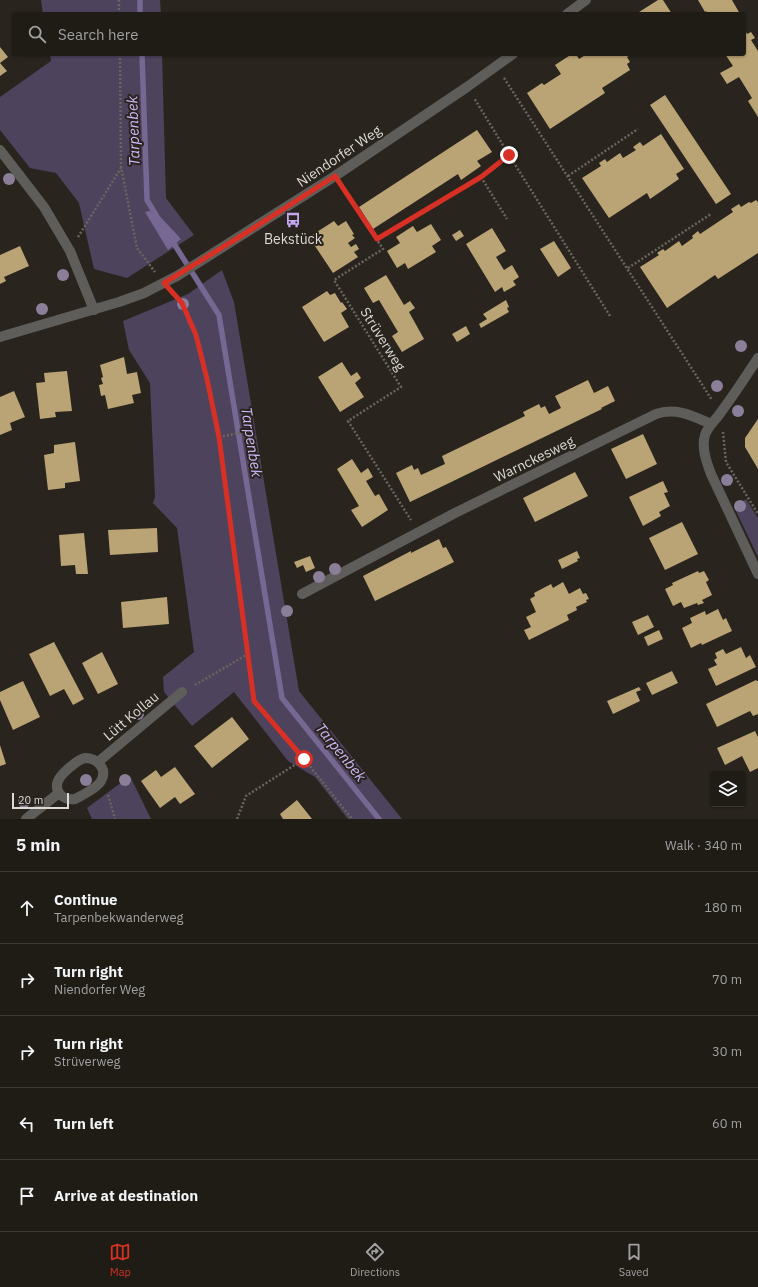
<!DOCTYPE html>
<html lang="en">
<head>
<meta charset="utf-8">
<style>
	:root { --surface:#1f1c16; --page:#2c2923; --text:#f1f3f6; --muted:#a1a1a1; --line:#3c3a35; --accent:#d93025 }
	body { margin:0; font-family:"IBM Plex Sans",sans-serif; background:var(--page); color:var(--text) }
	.controls { position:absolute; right:12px; bottom:12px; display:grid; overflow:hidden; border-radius:4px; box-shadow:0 1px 3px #0004 }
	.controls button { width:36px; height:36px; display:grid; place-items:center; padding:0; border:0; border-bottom:1px solid var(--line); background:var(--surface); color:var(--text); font:20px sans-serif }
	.scale { position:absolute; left:12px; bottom:10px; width:57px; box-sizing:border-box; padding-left:4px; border:2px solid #dcdad5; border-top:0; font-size:11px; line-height:14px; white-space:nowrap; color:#dcdad5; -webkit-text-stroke:3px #29251e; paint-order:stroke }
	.stop { position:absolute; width:12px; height:12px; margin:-9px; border:3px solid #d93025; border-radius:50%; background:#fff }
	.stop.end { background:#d93025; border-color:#fff; box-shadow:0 1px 4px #0008 }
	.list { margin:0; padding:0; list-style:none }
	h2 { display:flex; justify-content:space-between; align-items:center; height:52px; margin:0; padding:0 16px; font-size:17px }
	h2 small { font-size:13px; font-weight:400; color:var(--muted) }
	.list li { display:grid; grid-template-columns:26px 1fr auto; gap:12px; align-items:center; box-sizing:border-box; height:72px; padding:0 16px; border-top:1px solid var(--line) }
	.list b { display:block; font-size:15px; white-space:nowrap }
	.list p { margin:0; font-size:13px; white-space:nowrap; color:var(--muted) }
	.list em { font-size:13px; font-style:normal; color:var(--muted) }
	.icon { flex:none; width:22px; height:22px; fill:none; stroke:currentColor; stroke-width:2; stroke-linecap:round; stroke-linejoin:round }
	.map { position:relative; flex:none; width:758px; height:819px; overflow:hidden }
	.search { position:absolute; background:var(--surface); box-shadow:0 1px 3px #0004; left:12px; right:12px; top:12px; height:44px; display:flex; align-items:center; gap:10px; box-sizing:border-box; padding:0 14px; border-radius:4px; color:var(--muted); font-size:15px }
	.sheet { height:412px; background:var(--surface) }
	nav { display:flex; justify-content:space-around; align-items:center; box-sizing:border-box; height:56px; border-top:1px solid var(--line); background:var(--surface); font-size:11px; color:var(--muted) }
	nav a { display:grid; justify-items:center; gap:2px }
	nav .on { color:var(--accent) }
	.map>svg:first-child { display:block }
</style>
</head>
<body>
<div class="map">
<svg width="758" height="819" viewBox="0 0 758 819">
	<rect width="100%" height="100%" fill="#29251e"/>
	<path fill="#4d435d" d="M41,0H160L161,14H43Z
		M50,54H162L166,198L194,235L127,278L94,269L79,203L56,173L30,168L0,130V97L51,61Z
		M222,270L234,302L299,691L402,819H348L315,777L288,761L234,692L192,726L164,692L163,677L194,652L177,528L153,503L155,497L150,383L129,350L123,321L188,294Z
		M746,499L758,518V557L734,507Z
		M130,776L151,819H92L87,808Z"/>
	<path fill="#776793" d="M154,210L181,239L168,250L145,212Z"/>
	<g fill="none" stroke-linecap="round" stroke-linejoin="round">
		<path stroke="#776793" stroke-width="5.5" d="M140,0V14
			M142,54L147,200L156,215
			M171,239L219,315L282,698L379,819"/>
	</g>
	<path fill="#baa374" d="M658,0H663L672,14H636Z
		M698,0H732L740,14H708L706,11L705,12Z
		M744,28L747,34L751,32L755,38L751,40L758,51V117L748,101L752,98L739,77L727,84L720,73L733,66L725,54H744Z
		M0,47L8,57L0,63L7,71L0,76Z
		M572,54H576L579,59L587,54H632L627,57L630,62L627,64L630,70L602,88L605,93L550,129L527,93L542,83L544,85L561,74L555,65Z
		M665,95L731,194L716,204L650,105Z
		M477,130L492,152L477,161L481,166L461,180L458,174L373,229L359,207Z
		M661,134L684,169L676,174L679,179L650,199L647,193L609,218L582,178L601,166L599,163L605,159L607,162L620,153L623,158L636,150L633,147L640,142L643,146Z
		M756,200L758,202V253L718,279L715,275L667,308L640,267L659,255L657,253L663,249L665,251L679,241L682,246L693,238L692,236L698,231L700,234L733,212L731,209L739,204L741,207L749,202L751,203Z
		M334,221L338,226L346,221L354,234L352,235L355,238L348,243L351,247L356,244L359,249L354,252L358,257L333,273L309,237Z
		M431,224L441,240L432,246L436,252L408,269L405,263L397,268L387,251L400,243L396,237L413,226L417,232Z
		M492,228L506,251L496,257L504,270L512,265L519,277L513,281L516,285L504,292L502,287L495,292L466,244Z
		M460,230L464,236L456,241L452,235Z
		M554,241L571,268L558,277L540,249Z
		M20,246L29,266L4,277L6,281L0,284V255Z
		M386,275L404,305L410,301L415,308L409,312L424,339L402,352L392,336L398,332L379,300L373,303L364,288Z
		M327,291L330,295L335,293L341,303L342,302L347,309L341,313L349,327L324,342L302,307Z
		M506,300L509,307L507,308L509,312L481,328L479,324L487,319L483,314Z
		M466,326L470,334L457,342L452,334Z
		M124,357L127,374L137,372L141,393L132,395L134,403L108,409L105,395L101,396L99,385L103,384L101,378L103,377L100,365Z
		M342,362L351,376L357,372L361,378L355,383L364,397L340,412L318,377Z
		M67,371L72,411L55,412L56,417L40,419L36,383L45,382L44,373Z
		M588,380L594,393L608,386L615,401L601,408L602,409L410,502L396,473L412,465L414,470L418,468L421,475L445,464L442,456L525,416L523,412L539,404L541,408L545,406L549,414L561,408L555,396Z
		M14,391L25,417L10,423L12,430L0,435V397Z
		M758,419V469L745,447V438Z
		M643,434L657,464L626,479L611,449Z
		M75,442L80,481L65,483V488L48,490L44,455L54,453V445Z
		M352,459L361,473L368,468L373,477L366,481L375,496L379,494L388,510L362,527L351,510L359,506L337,469Z
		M575,472L588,496L535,522L523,498Z
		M663,481L668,492L664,493L670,506L659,512L661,516L643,526L629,497Z
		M682,522L698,554L665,570L649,538Z
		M157,528L158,552L110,555L108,530Z
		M84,533L88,574H76L75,565L61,566L59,535Z
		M439,539L443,548L446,547L454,562L375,601L363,576L411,551V553Z
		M577,551L580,558L577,559L578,561L562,569L558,560Z
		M310,556L315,568L306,572L303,565L297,568L294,562Z
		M698,571L699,573L704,571L709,580L706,582L712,595L702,600L704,603L698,605L697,603L684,608L681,602L673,606L665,589L673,585L672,583Z
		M563,582L569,594L580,588L583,594L586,593L589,599L586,600L587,602L576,607L577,610L567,615L569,620L529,640L524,630L531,627L526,617L536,612L530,599L535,596L534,593L551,584L553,588Z
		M167,597L169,624L123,628L121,602Z
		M718,609L723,620L726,618L732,631L702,645L701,643L691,648L682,628L692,623L690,618L705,611L706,615Z
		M648,615L654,627L638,635L632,622Z
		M659,630L663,639L648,646L644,637Z
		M54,642L84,699L73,705L64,689L50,696L29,654Z
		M741,647L746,658L750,655L756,667L716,686L708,669L717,665L714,660L717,658L715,653L723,649L726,654Z
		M102,652L118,684L98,694L82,663Z
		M672,671L678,683L652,695L646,683Z
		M756,680L757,681H758V714L753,716L750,711L717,727L706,704Z
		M23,681L40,717L13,730L0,700V692Z
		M639,687L641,690L636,692L640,701L613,714L607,701Z
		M232,717L249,739L212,768L194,746Z
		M755,731L758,737V768L750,772L742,756L725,765L717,748Z
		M0,745L6,764L0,766Z
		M175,767L195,794L180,804L175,797L160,808L141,781L156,770L161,777Z
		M297,800L312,819H283L280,814Z"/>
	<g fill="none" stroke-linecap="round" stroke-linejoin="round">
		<path stroke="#69655f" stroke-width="2.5" stroke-dasharray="2 2" stroke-linecap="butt" d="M119,0V14
			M120,54L121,167L137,248L155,272
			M504,78L712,400
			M509,155L610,316
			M568,176L638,129
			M481,177L507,219
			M343,188L383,249L334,280L401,387L348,421L411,520
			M78,237L121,168
			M377,239L481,177L509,155L474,98
			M628,268L711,214
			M174,294L182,303L196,335L207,379L219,437L254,701L304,759L352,819
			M723,432L726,462L758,514
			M219,437L250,431
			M195,685L248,654
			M108,795L115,819
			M237,819L246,796L304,759"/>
		<path stroke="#5f5d5a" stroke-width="10" d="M567,14L586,0
			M0,150L44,207L70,251L94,310
			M0,337L119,302L144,293L177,276L335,176L467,87L513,54
			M758,358C746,376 734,395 721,412C716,420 708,426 705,435C701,448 707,463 711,474L758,574
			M302,594L455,513L656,414C676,407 693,416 711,424
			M85,758C97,758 108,769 101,781C97,788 81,796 75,799C69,800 64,799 60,794C52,784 61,775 69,768C74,764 79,759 85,758Z
			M98,762L182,692
			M26,819L59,793"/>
	</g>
	<g fill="#8a7e99">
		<circle cx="9" cy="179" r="6"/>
		<circle cx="63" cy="275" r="6"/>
		<circle cx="183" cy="304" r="6"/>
		<circle cx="42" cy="309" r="6"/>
		<circle cx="741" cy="346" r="6"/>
		<circle cx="717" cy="386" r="6"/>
		<circle cx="738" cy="411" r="6"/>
		<circle cx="727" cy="480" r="6"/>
		<circle cx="740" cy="506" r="6"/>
		<circle cx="335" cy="569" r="6"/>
		<circle cx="319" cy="577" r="6"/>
		<circle cx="287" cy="611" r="6"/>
		<circle cx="138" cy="714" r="6"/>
		<circle cx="86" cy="780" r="6"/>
		<circle cx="125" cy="780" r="6"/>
		<circle cx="24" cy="802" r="6"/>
	</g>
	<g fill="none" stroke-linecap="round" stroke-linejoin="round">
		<path stroke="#d93025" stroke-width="5" d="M304,759L254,701L219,437L207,379L196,335L182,303L164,283L241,236L335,176L377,239L481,177L509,155"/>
	</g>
	<defs>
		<g id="bus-bare" transform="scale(1.2)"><path d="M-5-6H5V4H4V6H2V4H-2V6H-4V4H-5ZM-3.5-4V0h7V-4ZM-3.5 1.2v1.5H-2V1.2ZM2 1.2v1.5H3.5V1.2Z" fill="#c3a7f2" stroke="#29251e" stroke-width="2.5" paint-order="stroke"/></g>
	</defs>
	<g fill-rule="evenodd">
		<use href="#bus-bare" x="293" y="220"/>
	</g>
	<g text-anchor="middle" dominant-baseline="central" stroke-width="4" stroke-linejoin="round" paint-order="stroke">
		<g font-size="14" fill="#dcdad5" stroke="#29251e">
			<text transform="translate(339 156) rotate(-34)">Niendorfer Weg</text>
			<text transform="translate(383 339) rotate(58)">Strüverweg</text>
			<text transform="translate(534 459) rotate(-26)">Warnckesweg</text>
			<text transform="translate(131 716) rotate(-40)">Lütt Kollau</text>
		</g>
		<g font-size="14" fill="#dcdad5" stroke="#29251e">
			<text x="293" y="239">Bekstück</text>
		</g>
		<g font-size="15" font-style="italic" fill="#ceb5f9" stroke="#29251e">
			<text transform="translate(133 131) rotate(-92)">Tarpenbek</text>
			<text transform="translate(252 442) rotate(81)">Tarpenbek</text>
			<text transform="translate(341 752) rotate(51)">Tarpenbek</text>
		</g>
	</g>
</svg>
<div class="controls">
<button><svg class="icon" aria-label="layers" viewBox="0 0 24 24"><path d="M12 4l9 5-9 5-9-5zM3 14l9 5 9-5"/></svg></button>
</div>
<div class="scale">20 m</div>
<div class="stop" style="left:304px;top:759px"></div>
<div class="stop end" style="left:509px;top:155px"></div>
<div class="search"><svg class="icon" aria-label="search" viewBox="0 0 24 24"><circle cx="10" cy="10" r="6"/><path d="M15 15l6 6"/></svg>Search here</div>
</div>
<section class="sheet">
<h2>5 min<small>Walk · 340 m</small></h2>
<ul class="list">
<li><svg class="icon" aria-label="ahead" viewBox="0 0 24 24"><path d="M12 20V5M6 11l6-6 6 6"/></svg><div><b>Continue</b><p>Tarpenbekwanderweg</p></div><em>180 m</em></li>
<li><svg class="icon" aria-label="right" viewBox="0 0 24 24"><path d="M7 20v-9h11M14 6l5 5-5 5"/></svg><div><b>Turn right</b><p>Niendorfer Weg</p></div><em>70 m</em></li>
<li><svg class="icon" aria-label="right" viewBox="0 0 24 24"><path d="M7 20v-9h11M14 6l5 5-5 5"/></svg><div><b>Turn right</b><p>Strüverweg</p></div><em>30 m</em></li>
<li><svg class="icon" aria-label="left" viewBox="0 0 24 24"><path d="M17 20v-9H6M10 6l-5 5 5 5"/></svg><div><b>Turn left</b></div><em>60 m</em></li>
<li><svg class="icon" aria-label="arrive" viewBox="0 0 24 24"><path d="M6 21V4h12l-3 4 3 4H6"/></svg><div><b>Arrive at destination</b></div></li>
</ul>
</section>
<nav>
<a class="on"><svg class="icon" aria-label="map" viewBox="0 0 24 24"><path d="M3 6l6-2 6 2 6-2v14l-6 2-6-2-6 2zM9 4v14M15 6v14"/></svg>Map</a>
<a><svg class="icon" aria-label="directions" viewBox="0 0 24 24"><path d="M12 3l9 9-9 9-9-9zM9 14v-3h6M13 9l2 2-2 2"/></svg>Directions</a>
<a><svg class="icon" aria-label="saved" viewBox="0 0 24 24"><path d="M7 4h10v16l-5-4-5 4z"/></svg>Saved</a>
</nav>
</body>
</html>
